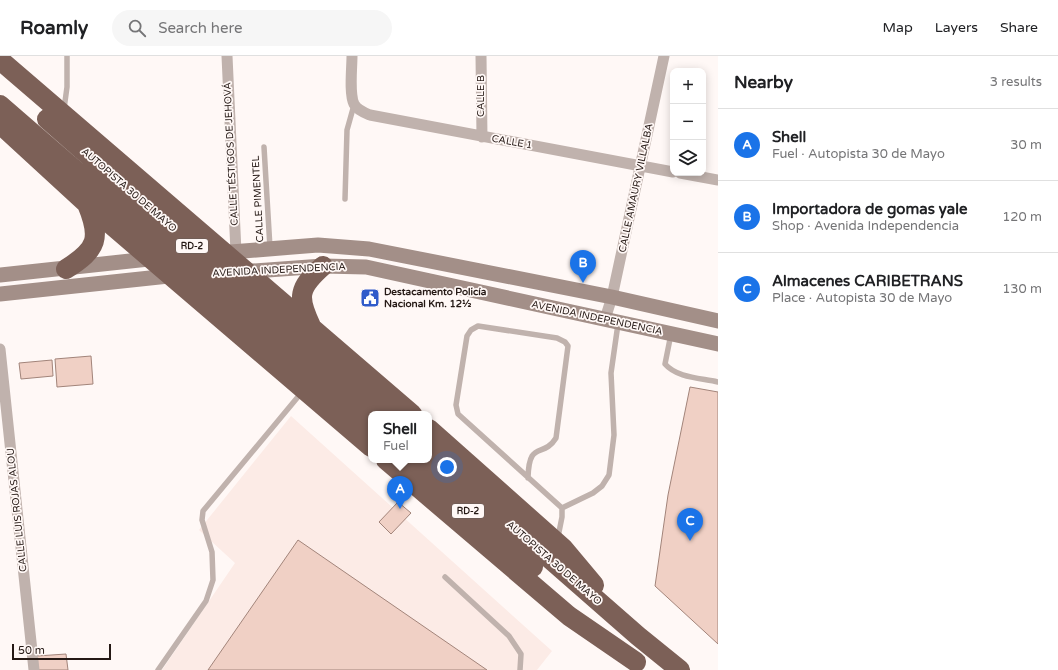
<!DOCTYPE html>
<html lang="en">
<head>
<meta charset="utf-8">
<style>
	:root { --surface:#fff; --page:#f6f6f6; --text:#202124; --muted:#757577; --line:#e0e0e0; --accent:#1a73e8 }
	body { margin:0; font-family:"Varela Round",sans-serif; background:var(--page); color:var(--text) }
	.controls { position:absolute; right:12px; top:12px; display:grid; overflow:hidden; border-radius:8px; box-shadow:0 2px 10px #0003 }
	.controls button { width:36px; height:36px; display:grid; place-items:center; padding:0; border:0; border-bottom:1px solid var(--line); background:var(--surface); color:var(--text); font:20px sans-serif }
	.scale { position:absolute; left:12px; bottom:10px; width:99px; box-sizing:border-box; padding-left:4px; border:2px solid #251915; border-top:0; font-size:11px; line-height:14px; white-space:nowrap; color:#251915; -webkit-text-stroke:3px #fff8f6; paint-order:stroke }
	.you { position:absolute; left:447px; top:411px; width:14px; height:14px; margin:-10px; border:3px solid #fff; border-radius:50%; background:#1a73e8; box-shadow:0 0 0 6px #1a73e833 }
	.badge { display:grid; place-items:center; width:26px; height:26px; border-radius:50%; background:var(--accent); color:#fff; font-size:13px; font-weight:700 }
	.pin { position:absolute; translate:-50% -33px; filter:drop-shadow(0 1px 2px #0008) }
	.pin::after { content:''; position:absolute; top:21px; width:14px; height:12px; background:inherit; clip-path:polygon(0 0,100% 0,50% 100%) }
	.popup { position:absolute; left:368px; top:355px; width:64px; height:52px; box-sizing:border-box; display:grid; place-content:center; border-radius:8px; background:var(--surface); filter:drop-shadow(0 1px 3px #0005); font-size:13px; white-space:nowrap; color:var(--muted) }
	.popup b { font-size:15px; color:var(--text) }
	.popup::after { content:''; position:absolute; left:50%; top:100%; margin-left:-8px; border:8px solid transparent; border-top-color:var(--surface) }
	.list { margin:0; padding:0; list-style:none }
	h2 { display:flex; justify-content:space-between; align-items:center; height:52px; margin:0; padding:0 16px; font-size:17px }
	h2 small { font-size:13px; font-weight:400; color:var(--muted) }
	.list li { display:grid; grid-template-columns:26px 1fr auto; gap:12px; align-items:center; box-sizing:border-box; height:72px; padding:0 16px; border-top:1px solid var(--line) }
	.list b { display:block; font-size:15px; white-space:nowrap }
	.list p { margin:0; font-size:13px; white-space:nowrap; color:var(--muted) }
	.list em { font-size:13px; font-style:normal; color:var(--muted) }
	.icon { flex:none; width:22px; height:22px; fill:none; stroke:currentColor; stroke-width:2; stroke-linecap:round; stroke-linejoin:round }
	.map { position:relative; flex:none; width:718px; height:614px; overflow:hidden }
	header { display:flex; align-items:center; gap:24px; box-sizing:border-box; height:56px; padding:0 20px; background:var(--surface); border-bottom:1px solid var(--line) }
	header strong { font-size:19px }
	nav { display:flex; gap:22px; margin-inline-start:auto; font-size:14px }
	.search { width:280px; height:36px; background:var(--page); display:flex; align-items:center; gap:10px; box-sizing:border-box; padding:0 14px; border-radius:22px; color:var(--muted); font-size:15px }
	main { display:flex }
	aside { flex:1; background:var(--surface) }
	.map>svg:first-child { display:block }
</style>
</head>
<body>
<header>
<strong>Roamly</strong>
<div class="search"><svg class="icon" aria-label="search" viewBox="0 0 24 24"><circle cx="10" cy="10" r="6"/><path d="M15 15l6 6"/></svg>Search here</div>
<nav><a>Map</a><a>Layers</a><a>Share</a></nav>
</header>
<main>
<div class="map">
<svg width="718" height="614" viewBox="0 0 718 614">
	<rect width="100%" height="100%" fill="#fff8f6"/>
	<path fill="#fcebe6" d="M291,360L552,595L537,614H162L235,507L199,474Z"/>
	<path fill="#f0d0c5" stroke="#a2847a" d="M91,300L93,328L57,331L55,303Z
		M52,304L53,320L21,323L19,307Z
		M690,331L718,336V588L655,530L668,439Z
		M398,446L411,457L391,478L379,466Z
		M298,484L487,614H208Z
		M66,598L68,614H38L37,600Z"/>
	<g fill="none" stroke-linecap="round" stroke-linejoin="round">
		<path stroke="#c0b2ad" stroke-width="5.5" d="M64,53L67,31V0
			M264,91L270,192
			M345,143L347,74L354,49
			M671,278L665,308C677,322 701,322 718,326
			M528,422C529,383 543,403 556,382L568,290L565,286L557,282L478,270L471,274L467,280L456,349L458,358L562,452V461L558,481
			M562,452L593,437L602,430L609,419L614,379L611,317L618,268
			M445,521L509,580L521,598L520,614
			M158,614L206,545L213,524L212,496L202,464L203,455L302,336"/>
		<path stroke="#c0b2ad" stroke-width="11" d="M227,0L236,196
			M352,0C352,12 349,38 354,48C357,54 365,57 370,59L673,116
			M481,0L482,81
			M680,117L718,124
			M605,263L612,241L664,0
			M0,293L34,614"/>
		<path stroke="#a38f88" stroke-width="15" d="M218,197L318,189L369,193L612,241L718,265
			M239,216L323,210L366,211L718,288
			M0,219L158,202
			M0,238L178,219"/>
		<path stroke="#7c6057" stroke-width="20" d="M0,4L412,358
			M0,49L371,371
			M47,63L384,358
			M0,68L87,148C101,182 98,193 66,213
			M87,148L371,391
			M311,270C297,241 298,232 323,210
			M429,373L563,492L594,529
			M429,397L638,580L680,614
			M386,404L569,560L636,606
			M409,404L533,511"/>
	</g>
	<defs>
		<g id="civic-square" transform="scale(1)"><rect x="-9" y="-9" width="18" height="18" rx="4" fill="#305bca" stroke="#fff8f6"/><path d="M-.6-6.5H3V-4.5H.6V-3L4-1V1h2V6H-6V1h2V-1L-.6-3ZM-1.2 2.5V6h2.4V2.5Z" fill="#fff"/></g>
	</defs>
	<g fill-rule="evenodd">
		<use href="#civic-square" x="370" y="242"/>
	</g>
	<g text-anchor="middle" dominant-baseline="central" stroke-width="3.5" stroke-linejoin="round" paint-order="stroke">
		<g fill="#fff8f6" stroke="#665c58" stroke-width="1">
			<rect x="176" y="183" width="32" height="14" rx="3"/>
			<rect x="452" y="448" width="32" height="14" rx="3"/>
		</g>
		<g font-size="9" font-weight="bold" fill="#251915">
			<text x="192" y="190">RD-2</text>
			<text x="468" y="455">RD-2</text>
		</g>
		<g font-size="10" fill="#251915" stroke="#fff8f6">
			<text transform="translate(481 40) rotate(-90)">CALLE B</text>
			<text transform="translate(512 86) rotate(10)">CALLE 1</text>
			<text transform="translate(231 98) rotate(-93)">CALLE TÉSTIGOS DE JEHOVÁ</text>
			<text transform="translate(636 132) rotate(-78)">CALLE AMAURY VILLALBA</text>
			<text transform="translate(129 134) rotate(41)">AUTOPISTA 30 DE MAYO</text>
			<text transform="translate(258 143) rotate(-93)">CALLE PIMENTEL</text>
			<text transform="translate(279 214) rotate(-3)">AVENIDA INDEPENDENCIA</text>
			<text transform="translate(597 262) rotate(12)">AVENIDA INDEPENDENCIA</text>
			<text transform="translate(17 454) rotate(-96)">CALLE LUIS ROJAS ALOU</text>
			<text transform="translate(554 507) rotate(41)">AUTOPISTA 30 DE MAYO</text>
		</g>
		<g font-size="10" font-weight="bold" fill="#251915" stroke="#fff8f6" text-anchor="start">
			<text x="384" y="236">Destacamento Policía<tspan x="384" dy="12">Nacional Km. 12½</tspan></text>
		</g>
	</g>
</svg>
<div class="controls">
<button>+</button>
<button>−</button>
<button><svg class="icon" aria-label="layers" viewBox="0 0 24 24"><path d="M12 4l9 5-9 5-9-5zM3 14l9 5 9-5"/></svg></button>
</div>
<div class="scale">50 m</div>
<div class="you"></div>
<div class="pin badge" style="left:400px;top:453px">A</div>
<div class="popup"><b>Shell</b>Fuel</div>
<div class="pin badge" style="left:583px;top:227px">B</div>
<div class="pin badge" style="left:690px;top:485px">C</div>
</div>
<aside>
<h2>Nearby<small>3 results</small></h2>
<ul class="list">
<li><span class="badge">A</span><div><b>Shell</b><p>Fuel · Autopista 30 de Mayo</p></div><em>30 m</em></li>
<li><span class="badge">B</span><div><b>Importadora de gomas yale</b><p>Shop · Avenida Independencia</p></div><em>120 m</em></li>
<li><span class="badge">C</span><div><b>Almacenes CARIBETRANS</b><p>Place · Autopista 30 de Mayo</p></div><em>130 m</em></li>
</ul>
</aside>
</main>
</body>
</html>
